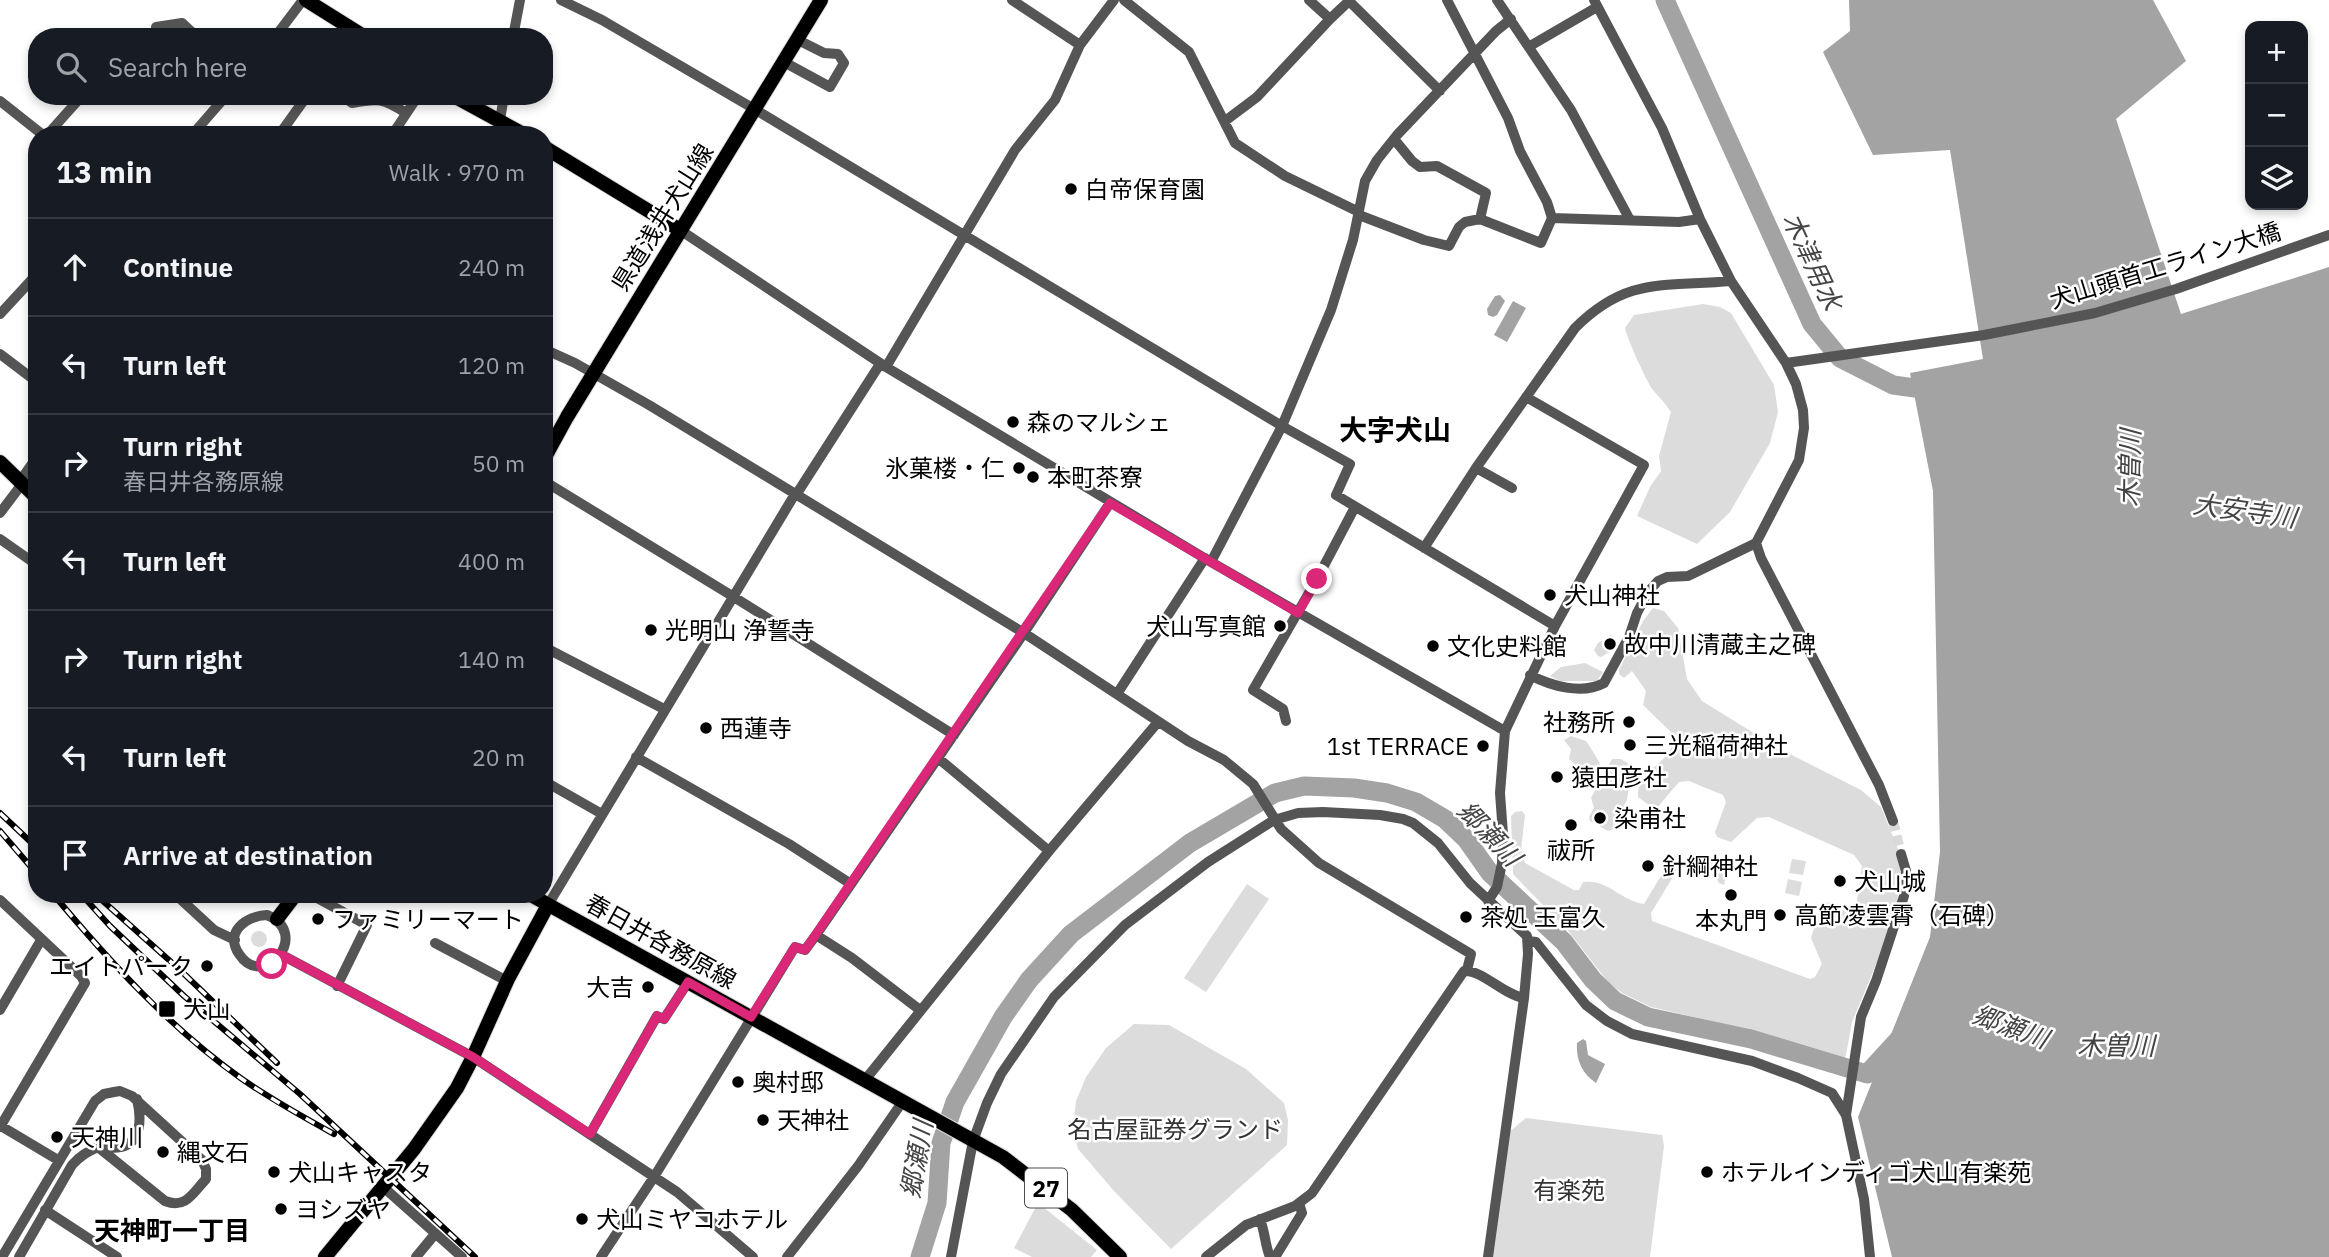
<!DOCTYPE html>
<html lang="en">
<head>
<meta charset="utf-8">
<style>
	:root { --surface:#171b24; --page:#242831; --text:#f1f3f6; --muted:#9ea1a6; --line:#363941 }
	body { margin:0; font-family:"IBM Plex Sans","Noto Sans JP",sans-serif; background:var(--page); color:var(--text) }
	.controls { position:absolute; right:21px; top:21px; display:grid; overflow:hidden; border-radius:14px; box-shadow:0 4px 10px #0003 }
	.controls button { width:63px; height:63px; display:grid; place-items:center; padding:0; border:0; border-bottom:2px solid var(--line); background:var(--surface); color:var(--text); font:35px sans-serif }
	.stop { position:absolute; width:21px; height:21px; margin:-16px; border:5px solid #db2777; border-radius:50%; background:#fff }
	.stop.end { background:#db2777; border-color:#fff; box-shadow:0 2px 7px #0008 }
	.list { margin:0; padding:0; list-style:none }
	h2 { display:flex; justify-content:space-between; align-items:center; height:91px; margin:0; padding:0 28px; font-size:30px }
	h2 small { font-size:23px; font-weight:400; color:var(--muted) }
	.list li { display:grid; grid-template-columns:46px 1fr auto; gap:21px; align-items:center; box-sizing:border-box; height:98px; padding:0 28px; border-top:2px solid var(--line) }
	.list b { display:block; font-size:26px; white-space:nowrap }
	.list p { margin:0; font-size:23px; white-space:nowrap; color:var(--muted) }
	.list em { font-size:23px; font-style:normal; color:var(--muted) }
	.icon { flex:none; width:38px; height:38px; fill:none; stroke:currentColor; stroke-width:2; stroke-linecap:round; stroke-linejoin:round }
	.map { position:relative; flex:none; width:2329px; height:1257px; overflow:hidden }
	.search { position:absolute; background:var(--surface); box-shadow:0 4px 10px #0003; left:28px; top:28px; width:525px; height:77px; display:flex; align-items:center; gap:18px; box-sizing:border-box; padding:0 24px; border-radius:28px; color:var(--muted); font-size:26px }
	.panel { position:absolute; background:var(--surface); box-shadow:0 4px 10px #0003; left:28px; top:126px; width:525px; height:777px; border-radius:28px }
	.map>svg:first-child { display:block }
</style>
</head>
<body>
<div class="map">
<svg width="2329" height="1257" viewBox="0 0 2329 1257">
	<rect width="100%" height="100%" fill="#fff"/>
	<path fill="#dcdcdc" d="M1703,304L1720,307L1731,313L1774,385L1778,412L1770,443L1730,512L1697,544L1637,516L1650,487L1661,471L1659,456L1671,412C1665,403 1659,397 1653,390C1646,381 1627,338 1625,328L1634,315Z
		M1653,608L1664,611L1678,628L1687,679L1702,701L1778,748L1861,790L1881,807L1898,849L1903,873L1896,905L1888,936L1852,1022L1846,1055L1843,1061L1771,1035L1651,1007L1622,993L1608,982L1569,932L1513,874L1511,816L1515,812L1522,811L1525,815L1521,850L1525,863L1574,890H1579L1583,882C1609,879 1619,900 1644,904L1671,859L1675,856L1680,859L1679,867L1651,913L1652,921L1810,979L1815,977L1822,964L1811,938L1821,907L1825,902L1849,906L1857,901L1862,866L1854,855L1769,817L1757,818L1731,842L1717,837L1715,832L1726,802L1723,795L1689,781L1679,782L1657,808H1653L1638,797C1637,766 1673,767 1674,735L1643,705L1646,691L1632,671L1624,678L1619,674V670L1643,621Z
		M1612,635L1617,640L1609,652L1601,657L1598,656L1594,650L1598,643Z
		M1585,663L1603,672L1597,681H1560L1550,676L1561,667Z
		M1571,736L1586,741C1589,745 1599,761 1600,764L1592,777L1577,772L1573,762L1569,759L1571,749L1564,740Z
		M1612,759H1621L1632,766L1634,773C1624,789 1630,785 1627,800C1626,801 1614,828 1612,830L1608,831L1590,821L1589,817L1594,808L1591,798Z
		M1704,856L1727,869L1724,885L1719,883Z
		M1792,859L1806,861L1803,875L1789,873Z
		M1788,879L1802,882L1799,896L1785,893Z
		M1247,884L1269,899L1206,992L1184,978Z
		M251 939a8 8 0 1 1 16 0a8 8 0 1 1-16 0Z
		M1134,1024L1169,1025L1246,1069L1284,1103L1288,1120L1287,1145L1171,1249L1114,1191L1078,1149L1073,1127L1076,1101L1086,1077L1106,1048Z
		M1526,1118L1662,1135L1664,1146L1650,1257H1491L1509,1132Z
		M1038,1203L1097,1250L1091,1257H1032L1014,1248Z"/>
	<path fill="#a3a3a3" d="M1849,0H2153L2186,61L2116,119L2181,314L2329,267V1257H1892L1858,1117L1930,937L1940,852L1933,491L1910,373L1983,359L1950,150L1873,155L1823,52L1850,31Z
		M1500,295L1505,301L1497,315L1493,317L1488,315L1487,309L1495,296Z
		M1513,301L1526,308L1507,342L1494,335Z
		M1583,1039L1586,1041L1588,1055L1605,1064L1596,1083C1581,1073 1576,1059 1577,1043Z"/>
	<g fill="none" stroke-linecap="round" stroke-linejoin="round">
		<path stroke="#a3a3a3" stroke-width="19" d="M1665,0L1812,324L1840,358L1893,385L1937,391
			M920,1257L937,1203L941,1143L955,1102L1003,1017L1029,980L1071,934L1190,843L1275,793L1304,786L1354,788L1387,793L1416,802L1445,819L1466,839L1490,873L1564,942L1593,980L1615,1001L1648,1017L1751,1039L1867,1074L1899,1039"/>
		<path stroke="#d9d9d9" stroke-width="10" stroke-dasharray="10 5" stroke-linecap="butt" d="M1893,821L1901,854"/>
		<g stroke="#dbdbdb" stroke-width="16">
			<path id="major" d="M306,0L365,37
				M454,96L525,135
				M544,147L680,230
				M544,459L567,417L821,0
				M0,462L37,498
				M529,894L1003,1157L1072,1210L1120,1257
				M277,919L296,894
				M325,1257L414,1149L457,1088L473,1057L508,979L548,905"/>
		</g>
		<path stroke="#555" stroke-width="10" d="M561,0L602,20L756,110L1282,426L1350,464L1336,495L1555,626
			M1012,0L1080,45
			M1124,0L1189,52L1235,143L1285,176L1359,212
			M1309,0L1330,19L1349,1L1440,91
			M1447,0L1508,118L1520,151L1547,202L1552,218L1679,222L1700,219
			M1497,0L1571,110L1630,220
			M156,27L182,23L197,37
			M275,37L303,0
			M513,37L520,0
			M1530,46L1597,7
			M784,62L830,87L844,63L838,54L824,53L798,40
			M342,96L352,103C378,98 383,98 406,113
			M0,101L43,135
			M500,120L504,96
			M1225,121L1257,97L1330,19
			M47,135L82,96
			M192,135L226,96
			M279,135L307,96
			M392,135L418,96
			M1394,139L1412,161L1420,167L1437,166L1486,193L1480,219
			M1359,215L1424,240L1449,246L1459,227L1465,222L1480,219L1541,243L1552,218
			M680,230L886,367L1211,562L1505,731
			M0,314L37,274
			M544,349L575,363L649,405L1024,633L1188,741L1224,760L1253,784L1281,829L1319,863L1471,954L1467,970
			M0,354L37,382
			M1786,363L1984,335L2095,313L2176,289L2329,235
			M886,367L1015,150L1055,100L1080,45L1114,0
			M1476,468L1512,488
			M20,481L37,457
			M544,481L729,594L954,735
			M796,495L880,364
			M0,513L22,484
			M0,539L37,565
			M1756,543L1761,558L1879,785L1893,821
			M1424,548L1476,468L1575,328C1627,276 1664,287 1731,281
			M1211,562L1282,426L1331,310L1353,240L1365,181L1377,160L1397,135L1496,31L1511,19
			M544,647L664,709
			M1530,675C1551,686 1582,695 1604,683L1629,637L1637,613L1648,592L1658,581L1667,577L1688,576L1756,543L1799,460L1804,428L1803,410L1796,384L1786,363L1731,281L1700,219L1662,128L1594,0
			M1117,694L1205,558
			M1286,721L1283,709L1253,690L1317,579L1355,507
			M636,757L789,844L851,884
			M938,758L1049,851
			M544,781L602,814
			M175,894L214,930L235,940
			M310,894L367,925L337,986
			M0,900L81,976L85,983L0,1127
			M1488,901L1497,887L1502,863L1503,834L1500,793L1505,731L1555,626L1644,465L1526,397
			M548,905L795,494
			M267,915C312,933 264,992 239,954C224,932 246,916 267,915Z
			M816,935L852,958L920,1010
			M1528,941L1536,942L1586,1005L1607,1021L1632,1034L1752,1061L1798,1078L1832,1093L1846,1115
			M435,943L507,981
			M282,955L473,1057L677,1192L753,1257
			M0,1010L41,940
			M865,1080L1049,851L1158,722
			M1,1126L58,1160
			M590,1134L657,1016L664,1019L688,982
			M98,1147C105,1147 114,1149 121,1147C143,1142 141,1116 137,1099
			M382,1186L462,1257
			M45,1210L117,1257
			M1260,1219C1265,1232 1265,1245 1270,1257
			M2,1257L95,1101L104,1094L114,1092L120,1091L132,1096L202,1160L206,1169V1179C192,1194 186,1209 165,1201L98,1147C87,1152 80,1156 72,1165L19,1257
			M416,1257L435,1234
			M601,1257L654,1177L795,947L805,950L816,935L1024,633L1110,503
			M787,1257L858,1166L903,1101
			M951,1257L973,1141L987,1103L1001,1074L1054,997L1125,925L1208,862L1274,820L1298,813L1323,812L1380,815L1403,819L1413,823L1438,843L1470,883L1527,936L1528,954L1524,998L1488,1257
			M1206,1257L1246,1225L1295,1206L1312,1193L1464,971C1481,969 1504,995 1524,998
			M1272,1257L1277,1254L1302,1213L1299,1203
			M1870,1257L1864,1199L1846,1115L1861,1017L1876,981L1904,896L1906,871L1901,854"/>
		<use href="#major" stroke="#000" stroke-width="14"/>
		<g stroke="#000" stroke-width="6">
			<path id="rail" d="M0,813L37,848
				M0,831L37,874
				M53,894C109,961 170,1028 242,1079C271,1099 303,1117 334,1134
				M81,894L110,926L184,996L300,1094L475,1257
				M95,894L179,969L277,1063"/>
		</g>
		<use href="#rail" stroke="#fff" stroke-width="3.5" stroke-dasharray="10" stroke-linecap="butt"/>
	</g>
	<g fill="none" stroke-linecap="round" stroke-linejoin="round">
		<path stroke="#db2777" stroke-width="9" d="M272,964L282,955L473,1057L590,1134L657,1016L664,1019L688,982L751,1017L795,947L805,950L816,934L1110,503L1298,613L1317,579"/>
	</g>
	<g fill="#000" stroke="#fff" stroke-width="2.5">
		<circle cx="1071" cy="189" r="7"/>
		<circle cx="1013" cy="422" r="7"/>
		<circle cx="1019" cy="468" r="7"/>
		<circle cx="1033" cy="477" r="7"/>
		<circle cx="1550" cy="595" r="7"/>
		<circle cx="1280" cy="626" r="7"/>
		<circle cx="651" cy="630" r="7"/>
		<circle cx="1610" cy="644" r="7"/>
		<circle cx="1433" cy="646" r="7"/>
		<circle cx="1629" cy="722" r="7"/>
		<circle cx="706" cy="728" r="7"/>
		<circle cx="1630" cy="745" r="7"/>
		<circle cx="1483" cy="746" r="7"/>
		<circle cx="1557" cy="777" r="7"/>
		<circle cx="1600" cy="818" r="7"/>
		<circle cx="1571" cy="825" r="7"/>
		<circle cx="1648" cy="866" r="7"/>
		<circle cx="1840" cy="881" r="7"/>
		<circle cx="1731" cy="895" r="7"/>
		<circle cx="1780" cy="915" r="7"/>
		<circle cx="1466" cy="917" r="7"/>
		<circle cx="318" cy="919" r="7"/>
		<circle cx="207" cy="966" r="7"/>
		<circle cx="648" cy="987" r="7"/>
		<rect x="158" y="1000" width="18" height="18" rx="3.5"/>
		<circle cx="738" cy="1082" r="7"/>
		<circle cx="763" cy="1120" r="7"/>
		<circle cx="57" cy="1137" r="7"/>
		<circle cx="163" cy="1152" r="7"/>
		<circle cx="274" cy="1172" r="7"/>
		<circle cx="1707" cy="1172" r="7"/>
		<circle cx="281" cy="1209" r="7"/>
		<circle cx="582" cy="1219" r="7"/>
	</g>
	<g text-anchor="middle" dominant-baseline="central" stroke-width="5" stroke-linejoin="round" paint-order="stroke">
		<rect fill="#fff" stroke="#4c4c4c" stroke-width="2" x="1025" y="1168.5" width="42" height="39" rx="5"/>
		<g font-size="23" font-weight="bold" fill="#000">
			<text x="1046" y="1188">27</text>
		</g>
		<g font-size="24" fill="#000" stroke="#fff" text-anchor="start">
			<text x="1085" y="189">白帝保育園</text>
			<text x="1027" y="422">森のマルシェ</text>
			<text x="1005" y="468" text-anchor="end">氷菓楼・仁</text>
			<text x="1047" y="477">本町茶寮</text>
			<text x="1564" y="595">犬山神社</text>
			<text x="1266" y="626" text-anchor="end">犬山写真館</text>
			<text x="665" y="630">光明山 浄誓寺</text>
			<text x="1624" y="644">故中川清蔵主之碑</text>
			<text x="1447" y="646">文化史料館</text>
			<text x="1615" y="722" text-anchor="end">社務所</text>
			<text x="720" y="728">西蓮寺</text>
			<text x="1644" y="745">三光稲荷神社</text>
			<text x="1469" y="746" text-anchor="end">1st TERRACE</text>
			<text x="1571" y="777">猿田彦社</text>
			<text x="1614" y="818">染甫社</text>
			<text x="1571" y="850" text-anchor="middle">祓所</text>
			<text x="1662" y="866">針綱神社</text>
			<text x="1854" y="881">犬山城</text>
			<text x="1794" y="915">高節凌雲霄（石碑）</text>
			<text x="1480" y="917">茶処 玉富久</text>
			<text x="332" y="919">ファミリーマート</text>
			<text x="1731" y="920" text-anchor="middle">本丸門</text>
			<text x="193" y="966" text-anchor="end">エイトパーク</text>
			<text x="634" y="987" text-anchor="end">大吉</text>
			<text x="183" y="1009">犬山</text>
			<text x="752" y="1082">奥村邸</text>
			<text x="777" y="1120">天神社</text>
			<text x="71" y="1137">天神川</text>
			<text x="177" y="1152">縄文石</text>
			<text x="288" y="1172">犬山キャスタ</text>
			<text x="1721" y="1172">ホテルインディゴ犬山有楽苑</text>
			<text x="295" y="1209">ヨシズヤ</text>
			<text x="596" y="1219">犬山ミヤコホテル</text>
		</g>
		<g font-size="24" fill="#000" stroke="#fff">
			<text transform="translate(662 217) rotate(-58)">県道浅井犬山線</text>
			<text transform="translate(2165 265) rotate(-17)">犬山頭首工ライン大橋</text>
			<text transform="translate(661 941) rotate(29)">春日井各務原線</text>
		</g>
		<g font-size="24" fill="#333" stroke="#fff">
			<text x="1175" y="1129">名古屋証券グランド</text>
			<text x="1569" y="1190">有楽苑</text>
		</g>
		<g font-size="26" font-style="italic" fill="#444" stroke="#fff">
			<text transform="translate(1813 261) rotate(65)">木津用水</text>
			<text transform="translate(2129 468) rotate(-89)">木曽川</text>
			<text transform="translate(2245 510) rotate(8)">大安寺川</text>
			<text transform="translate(1490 833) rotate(46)">郷瀬川</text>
			<text transform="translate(2011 1026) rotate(20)">郷瀬川</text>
			<text x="2116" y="1045">木曽川</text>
			<text transform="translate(916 1159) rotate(-80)">郷瀬川</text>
		</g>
		<g font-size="26" font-weight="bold" fill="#000" stroke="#fff">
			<text x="172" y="1230">天神町一丁目</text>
		</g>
		<g font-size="28" font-weight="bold" fill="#000" stroke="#fff">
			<text x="1395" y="429">大字犬山</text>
		</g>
	</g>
</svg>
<div class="controls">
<button>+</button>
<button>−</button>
<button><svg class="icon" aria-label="layers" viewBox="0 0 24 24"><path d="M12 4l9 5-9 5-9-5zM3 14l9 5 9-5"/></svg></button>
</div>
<div class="stop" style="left:272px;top:964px"></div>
<div class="stop end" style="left:1317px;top:579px"></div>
<div class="search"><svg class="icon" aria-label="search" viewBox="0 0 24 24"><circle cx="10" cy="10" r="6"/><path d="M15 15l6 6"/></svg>Search here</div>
<section class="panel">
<h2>13 min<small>Walk · 970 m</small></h2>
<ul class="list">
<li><svg class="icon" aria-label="ahead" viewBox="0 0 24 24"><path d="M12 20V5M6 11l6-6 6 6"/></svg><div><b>Continue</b></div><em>240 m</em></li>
<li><svg class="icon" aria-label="left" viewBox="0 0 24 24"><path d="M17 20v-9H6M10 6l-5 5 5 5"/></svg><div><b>Turn left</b></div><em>120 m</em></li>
<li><svg class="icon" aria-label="right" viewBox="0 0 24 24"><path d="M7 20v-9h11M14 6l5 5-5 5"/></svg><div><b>Turn right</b><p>春日井各務原線</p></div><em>50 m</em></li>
<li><svg class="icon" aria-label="left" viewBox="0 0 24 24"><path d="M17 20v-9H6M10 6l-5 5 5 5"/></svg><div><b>Turn left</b></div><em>400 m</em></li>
<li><svg class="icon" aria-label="right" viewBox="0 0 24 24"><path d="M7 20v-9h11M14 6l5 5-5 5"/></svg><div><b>Turn right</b></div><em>140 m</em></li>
<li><svg class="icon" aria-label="left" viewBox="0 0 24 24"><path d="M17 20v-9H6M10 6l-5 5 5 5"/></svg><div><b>Turn left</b></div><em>20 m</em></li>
<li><svg class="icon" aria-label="arrive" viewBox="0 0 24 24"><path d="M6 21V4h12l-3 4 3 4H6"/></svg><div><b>Arrive at destination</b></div></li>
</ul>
</section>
</div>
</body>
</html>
